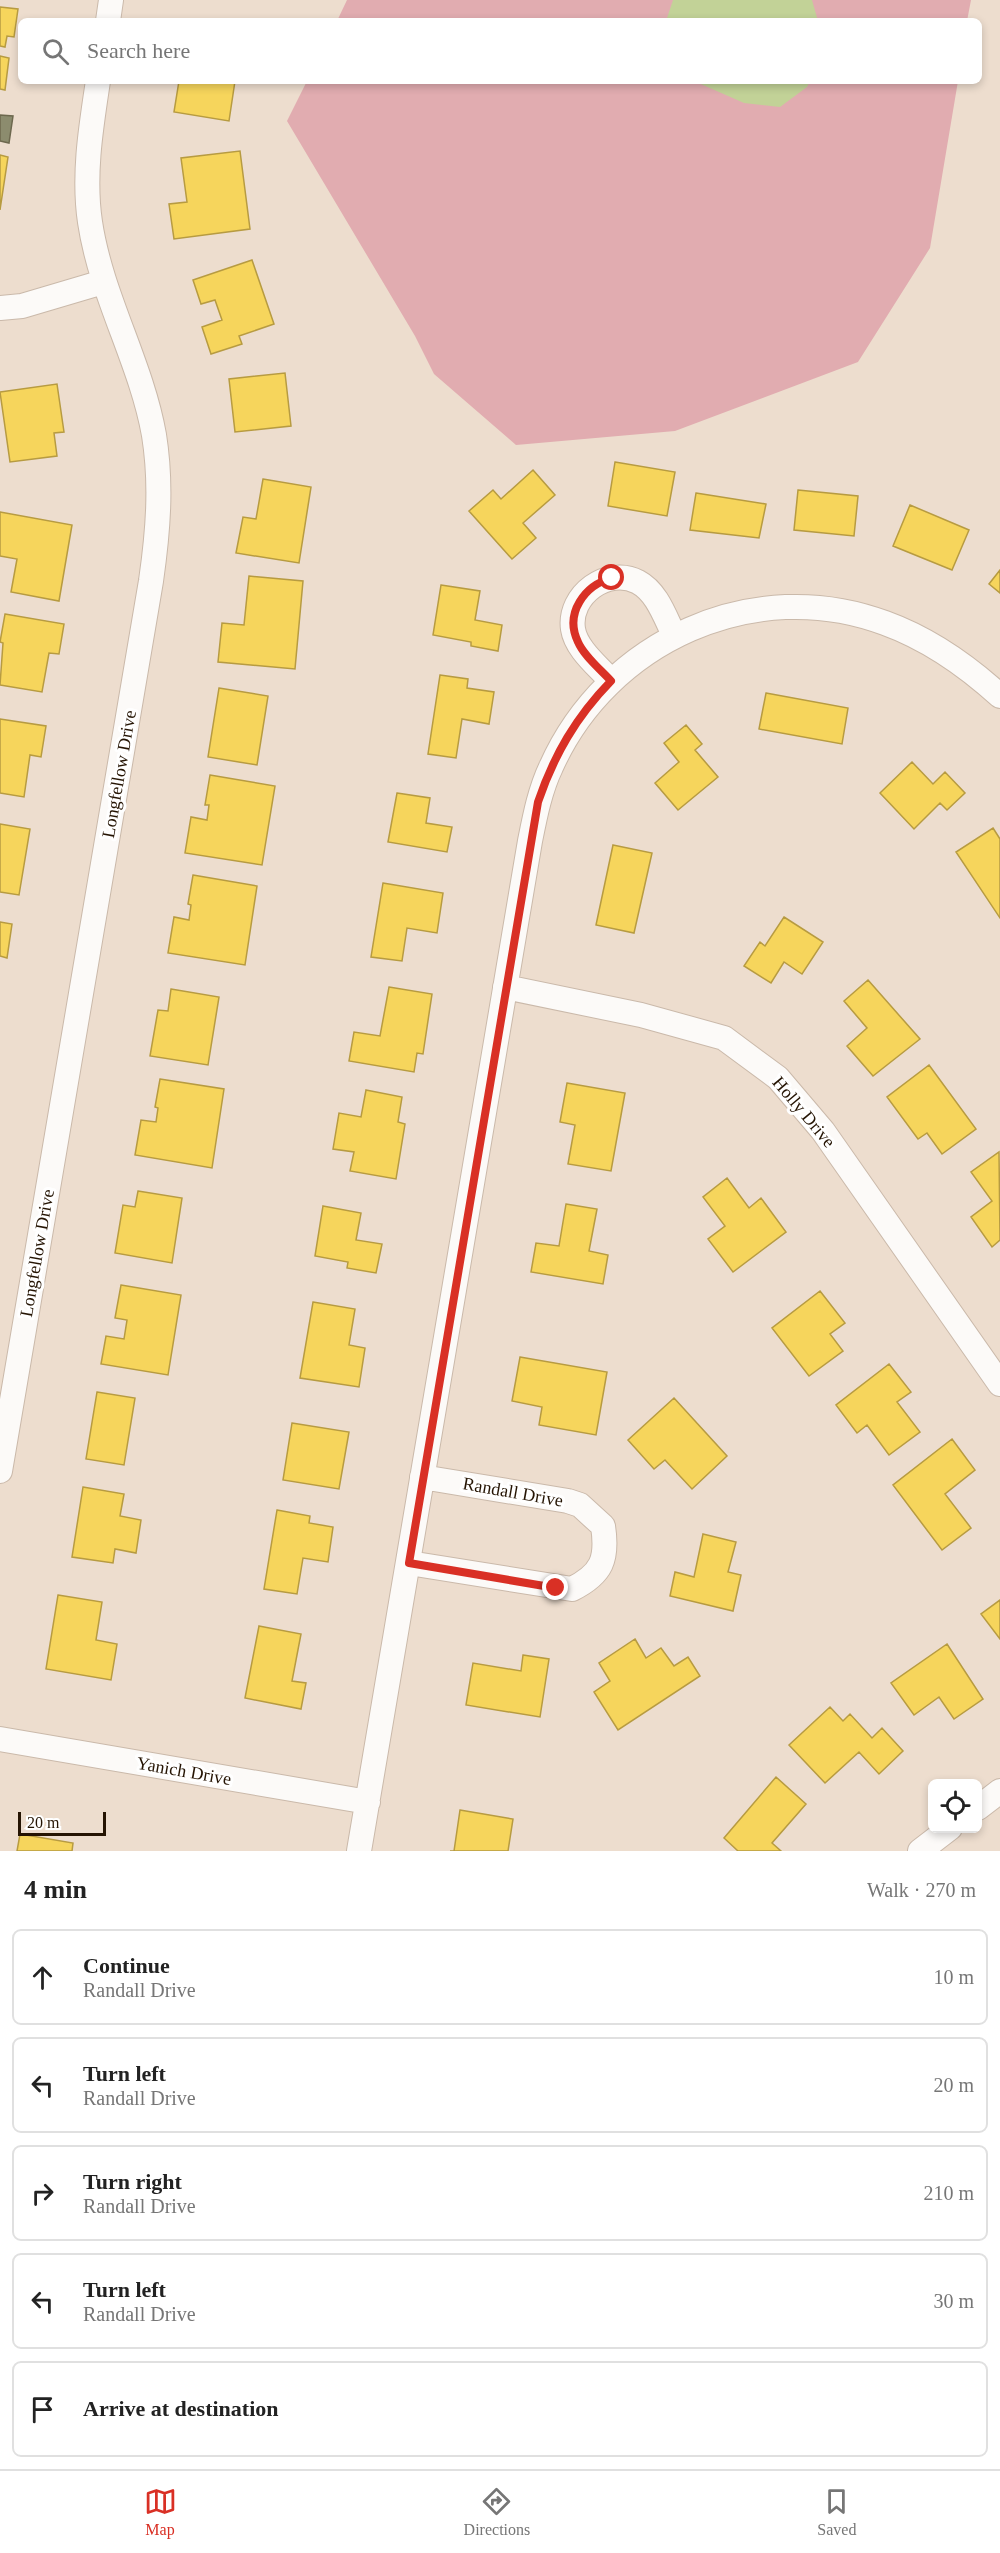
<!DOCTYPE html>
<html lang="en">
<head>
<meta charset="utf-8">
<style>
	:root { --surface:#fff; --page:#f6f6f6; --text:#222; --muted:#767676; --line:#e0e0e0; --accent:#d93025 }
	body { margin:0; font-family:"Times New Roman",serif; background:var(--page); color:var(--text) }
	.controls { position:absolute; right:18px; bottom:18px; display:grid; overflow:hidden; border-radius:9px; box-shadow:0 3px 9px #0003 }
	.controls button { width:54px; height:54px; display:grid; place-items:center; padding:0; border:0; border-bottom:2px solid var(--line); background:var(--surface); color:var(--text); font:30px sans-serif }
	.scale { position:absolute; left:18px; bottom:15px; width:88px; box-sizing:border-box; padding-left:6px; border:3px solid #251403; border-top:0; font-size:16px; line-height:21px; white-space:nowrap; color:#251403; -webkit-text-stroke:4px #fff; paint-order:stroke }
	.stop { position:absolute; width:18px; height:18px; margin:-14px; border:4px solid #d93025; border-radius:50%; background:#fff }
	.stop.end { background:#d93025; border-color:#fff; box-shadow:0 2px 6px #0008 }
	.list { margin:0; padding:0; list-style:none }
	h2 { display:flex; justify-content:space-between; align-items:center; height:78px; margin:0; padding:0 24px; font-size:26px }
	h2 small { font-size:20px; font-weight:400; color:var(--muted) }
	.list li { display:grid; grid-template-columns:39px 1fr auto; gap:18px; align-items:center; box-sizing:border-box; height:96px; margin:0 12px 12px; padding:0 12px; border:2px solid var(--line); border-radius:9px }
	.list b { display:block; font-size:22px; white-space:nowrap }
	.list p { margin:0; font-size:20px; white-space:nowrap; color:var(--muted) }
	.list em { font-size:20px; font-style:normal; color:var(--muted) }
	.icon { flex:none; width:33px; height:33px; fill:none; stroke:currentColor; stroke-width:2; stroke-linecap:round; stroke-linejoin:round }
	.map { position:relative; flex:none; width:1000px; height:1851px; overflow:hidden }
	.search { position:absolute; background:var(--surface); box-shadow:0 3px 9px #0003; left:18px; right:18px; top:18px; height:66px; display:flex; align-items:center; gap:15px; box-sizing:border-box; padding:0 21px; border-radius:9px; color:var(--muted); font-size:22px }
	.sheet { height:618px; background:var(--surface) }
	nav { display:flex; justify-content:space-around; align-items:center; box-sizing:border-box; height:84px; border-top:2px solid var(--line); background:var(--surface); font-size:16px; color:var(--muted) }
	nav a { display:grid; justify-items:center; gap:3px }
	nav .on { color:var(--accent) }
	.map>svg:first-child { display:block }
</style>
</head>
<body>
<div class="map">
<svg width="1000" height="1851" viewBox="0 0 1000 1851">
	<rect width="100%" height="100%" fill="#edddce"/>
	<path fill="#e1acb0" d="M347,0H971L967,21H337Z
		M307,81H958L930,248L858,362L675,431L516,445L434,374L415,336L287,121Z"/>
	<path fill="#c2d297" d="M673,0H812L818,21H666Z
		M694,81H810L807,87L780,107L744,103Z"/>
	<path fill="#f6d55c" stroke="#b79b41" stroke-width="1.5" d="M0,7L18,9L14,37L7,36L5,47L0,46Z
		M0,56L9,58L5,90L0,89Z
		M179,81H235L229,121L174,112Z
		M240,151L250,229L174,239L169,204L187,202L181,158Z
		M0,155L8,157L0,210Z
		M252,260L274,324L239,336L242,344L211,354L202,327L222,320L215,300L201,304L193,280Z
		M285,373L291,426L235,432L229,379Z
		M57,384L64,432L54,433L57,456L10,462L0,392Z
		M615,462L675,472L667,516L608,506Z
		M533,470L555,495L523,523L536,538L512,559L469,511L493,490L501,499Z
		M263,479L311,487L299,563L236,553L243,517L256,519Z
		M798,490L858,496L854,536L794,530Z
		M696,493L766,504L759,538L690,530Z
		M910,505L969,530L952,570L893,546Z
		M0,512L72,525L59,601L11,592L17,559L0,556Z
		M1000,570V593L989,584Z
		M249,576L303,581L295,669L218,662L222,623L244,625Z
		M441,585L480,591L475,620L502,625L498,651L471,646V642L433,635Z
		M5,614L64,624L59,654L49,653L42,692L0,685L3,643L0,642Z
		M440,675L468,679L467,688L494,692L489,724L462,719L456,758L428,754Z
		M219,688L268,696L257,765L208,757Z
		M766,693L848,708L842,744L759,729Z
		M0,719L46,726L41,757L30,755L24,797L0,793Z
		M686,725L702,744L695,750L718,777L678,810L655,783L679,762L664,743Z
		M912,762L933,784L945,772L965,793L947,810L940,803L914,829L880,793Z
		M210,775L275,786L262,865L185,853L191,817L207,820L209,805H205Z
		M397,793L430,798L426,823L452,827L447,852L388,842Z
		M0,824L30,829L19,895L0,892Z
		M993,828L1000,839V918L956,852Z
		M613,845L652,853L634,933L596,925Z
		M193,875L257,886L245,965L168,953L174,917L189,920L191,905L188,904Z
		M383,883L443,893L437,933L407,928L402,961L371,957Z
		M784,917L823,942L802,974L784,962L771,983L744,966L760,942L765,946Z
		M0,922L12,924L7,958L0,956Z
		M868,980L920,1039L873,1076L847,1046L867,1028L844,1001Z
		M389,987L432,994L423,1054L417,1053L414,1072L349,1061L354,1032L380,1036Z
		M171,989L219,997L208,1065L150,1056L158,1010L168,1011Z
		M929,1065L976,1129L942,1154L927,1133L918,1139L887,1097Z
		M160,1079L224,1089L212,1168L135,1155L141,1120L156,1122L158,1108L155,1107Z
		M567,1083L625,1093L611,1171L568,1164L575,1125L560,1122Z
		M366,1090L402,1097L398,1122L405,1124L396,1179L350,1171L354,1152L333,1149L339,1113L361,1117Z
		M999,1152L1000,1240L992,1247L971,1217L992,1201L971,1172Z
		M727,1178L749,1208L761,1198L786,1232L733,1272L708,1239L725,1226L703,1197Z
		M138,1191L182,1198L172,1263L115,1253L123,1205L135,1207Z
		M566,1204L597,1209L589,1251L608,1255L603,1284L531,1272L536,1243L559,1246Z
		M323,1206L361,1213L356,1240L382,1244L376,1273L347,1268L348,1262L315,1256Z
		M121,1285L181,1295L168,1375L101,1364L106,1336L124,1339L127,1320L115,1318Z
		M820,1291L845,1323L830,1334L843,1351L809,1376L772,1328Z
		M313,1302L355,1309L349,1345L365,1348L359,1387L300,1378Z
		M520,1357L607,1372L596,1435L539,1425L542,1407L512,1401Z
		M889,1364L911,1392L897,1402L920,1432L889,1455L867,1425L857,1433L836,1405Z
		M97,1392L135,1398L124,1465L86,1459Z
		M674,1398L727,1456L692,1489L665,1460L654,1469L628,1440Z
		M292,1423L349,1432L339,1489L283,1480Z
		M952,1439L975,1470L945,1494L971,1528L942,1550L893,1485Z
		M83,1487L124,1494L120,1516L141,1520L136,1553L115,1549L113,1563L72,1557Z
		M277,1510L310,1516L309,1523L333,1527L328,1562L303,1558L297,1594L264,1589Z
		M703,1534L736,1542L728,1572L741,1575L733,1611L670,1596L675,1572L694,1577Z
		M58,1595L102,1602L96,1640L117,1644L111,1680L46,1669Z
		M1000,1600V1639L981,1614Z
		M259,1626L301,1634L292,1681L306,1683L301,1709L245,1698Z
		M635,1639L646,1658L661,1648L674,1666L688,1657L700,1676L618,1730L594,1692L610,1681L599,1663Z
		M947,1644L983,1699L954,1719L939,1697L914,1715L891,1683Z
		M523,1655L549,1659L540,1717L466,1705L473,1663L521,1671Z
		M830,1707L843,1721L850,1714L872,1738L882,1728L903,1751L879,1774L859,1752L825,1783L789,1745Z
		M776,1777L806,1804L772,1843L781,1851H738L724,1838Z
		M460,1810L513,1819L508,1851H450H454Z
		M20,1834L73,1843L72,1851H17Z"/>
	<path fill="#8c8c6e" stroke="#6d684e" stroke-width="1.5" d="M0,115L13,116L9,143L0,141Z"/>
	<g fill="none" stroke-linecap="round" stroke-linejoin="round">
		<g stroke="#cab9aa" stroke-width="26">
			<path id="minor" d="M108,21L111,0
				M0,308L22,306L103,282
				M611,681C598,666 576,649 573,629C568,595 608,566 638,582C657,592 665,617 674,635
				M505,987L641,1015L724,1038L778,1078L823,1131L1000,1384
				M0,1471L151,581C158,532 162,485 154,435C141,362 101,296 90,222C83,175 91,127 98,81
				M409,1563L572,1589C602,1574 608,1559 603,1526L580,1505L568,1501L422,1477
				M0,1739L368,1802
				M978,1808L1000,1791
				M359,1851L530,841C535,816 540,790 551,767C607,641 754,574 885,623C929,639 966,665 1000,696
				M920,1851L950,1828"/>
		</g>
		<use href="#minor" stroke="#fcfaf8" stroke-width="24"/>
	</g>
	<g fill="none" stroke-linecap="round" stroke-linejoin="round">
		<path stroke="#d93025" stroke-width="8" d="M556,1588L409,1563L538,802C554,755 576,717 611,681C600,669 584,656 578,642C564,613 585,585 612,578"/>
	</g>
	<g text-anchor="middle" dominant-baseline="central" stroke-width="6" stroke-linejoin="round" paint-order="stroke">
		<g font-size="18" fill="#251403" stroke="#fff">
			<text transform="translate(119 774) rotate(-80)">Longfellow Drive</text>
			<text transform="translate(804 1112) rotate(50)">Holly Drive</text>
			<text transform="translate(37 1253) rotate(-80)">Longfellow Drive</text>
			<text transform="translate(513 1492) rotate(10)">Randall Drive</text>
			<text transform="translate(184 1771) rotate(10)">Yanich Drive</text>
		</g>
	</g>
</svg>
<div class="controls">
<button><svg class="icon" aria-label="locate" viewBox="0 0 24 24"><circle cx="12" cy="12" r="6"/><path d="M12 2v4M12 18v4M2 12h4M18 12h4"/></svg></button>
</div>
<div class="scale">20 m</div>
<div class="stop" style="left:612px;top:578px"></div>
<div class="stop end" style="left:556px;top:1588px"></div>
<div class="search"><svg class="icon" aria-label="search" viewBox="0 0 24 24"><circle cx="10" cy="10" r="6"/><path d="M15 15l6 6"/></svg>Search here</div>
</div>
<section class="sheet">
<h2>4 min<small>Walk · 270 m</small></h2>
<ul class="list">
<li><svg class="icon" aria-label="ahead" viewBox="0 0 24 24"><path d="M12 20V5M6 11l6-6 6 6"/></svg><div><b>Continue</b><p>Randall Drive</p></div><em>10 m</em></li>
<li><svg class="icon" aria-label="left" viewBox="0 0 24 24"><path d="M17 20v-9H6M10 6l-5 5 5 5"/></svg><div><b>Turn left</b><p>Randall Drive</p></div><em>20 m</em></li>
<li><svg class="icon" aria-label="right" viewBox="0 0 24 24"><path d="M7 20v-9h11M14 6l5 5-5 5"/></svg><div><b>Turn right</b><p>Randall Drive</p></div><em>210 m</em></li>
<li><svg class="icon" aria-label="left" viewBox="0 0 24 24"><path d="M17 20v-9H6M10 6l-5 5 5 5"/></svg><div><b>Turn left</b><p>Randall Drive</p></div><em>30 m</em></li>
<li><svg class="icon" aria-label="arrive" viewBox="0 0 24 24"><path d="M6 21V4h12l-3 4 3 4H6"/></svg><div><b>Arrive at destination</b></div></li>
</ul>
</section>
<nav>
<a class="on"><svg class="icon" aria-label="map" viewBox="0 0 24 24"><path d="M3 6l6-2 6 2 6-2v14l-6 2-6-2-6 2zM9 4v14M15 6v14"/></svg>Map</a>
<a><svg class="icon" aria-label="directions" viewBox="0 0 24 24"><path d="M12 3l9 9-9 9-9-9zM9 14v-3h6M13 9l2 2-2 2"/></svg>Directions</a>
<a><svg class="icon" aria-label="saved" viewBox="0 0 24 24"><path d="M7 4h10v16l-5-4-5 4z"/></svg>Saved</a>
</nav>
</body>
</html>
